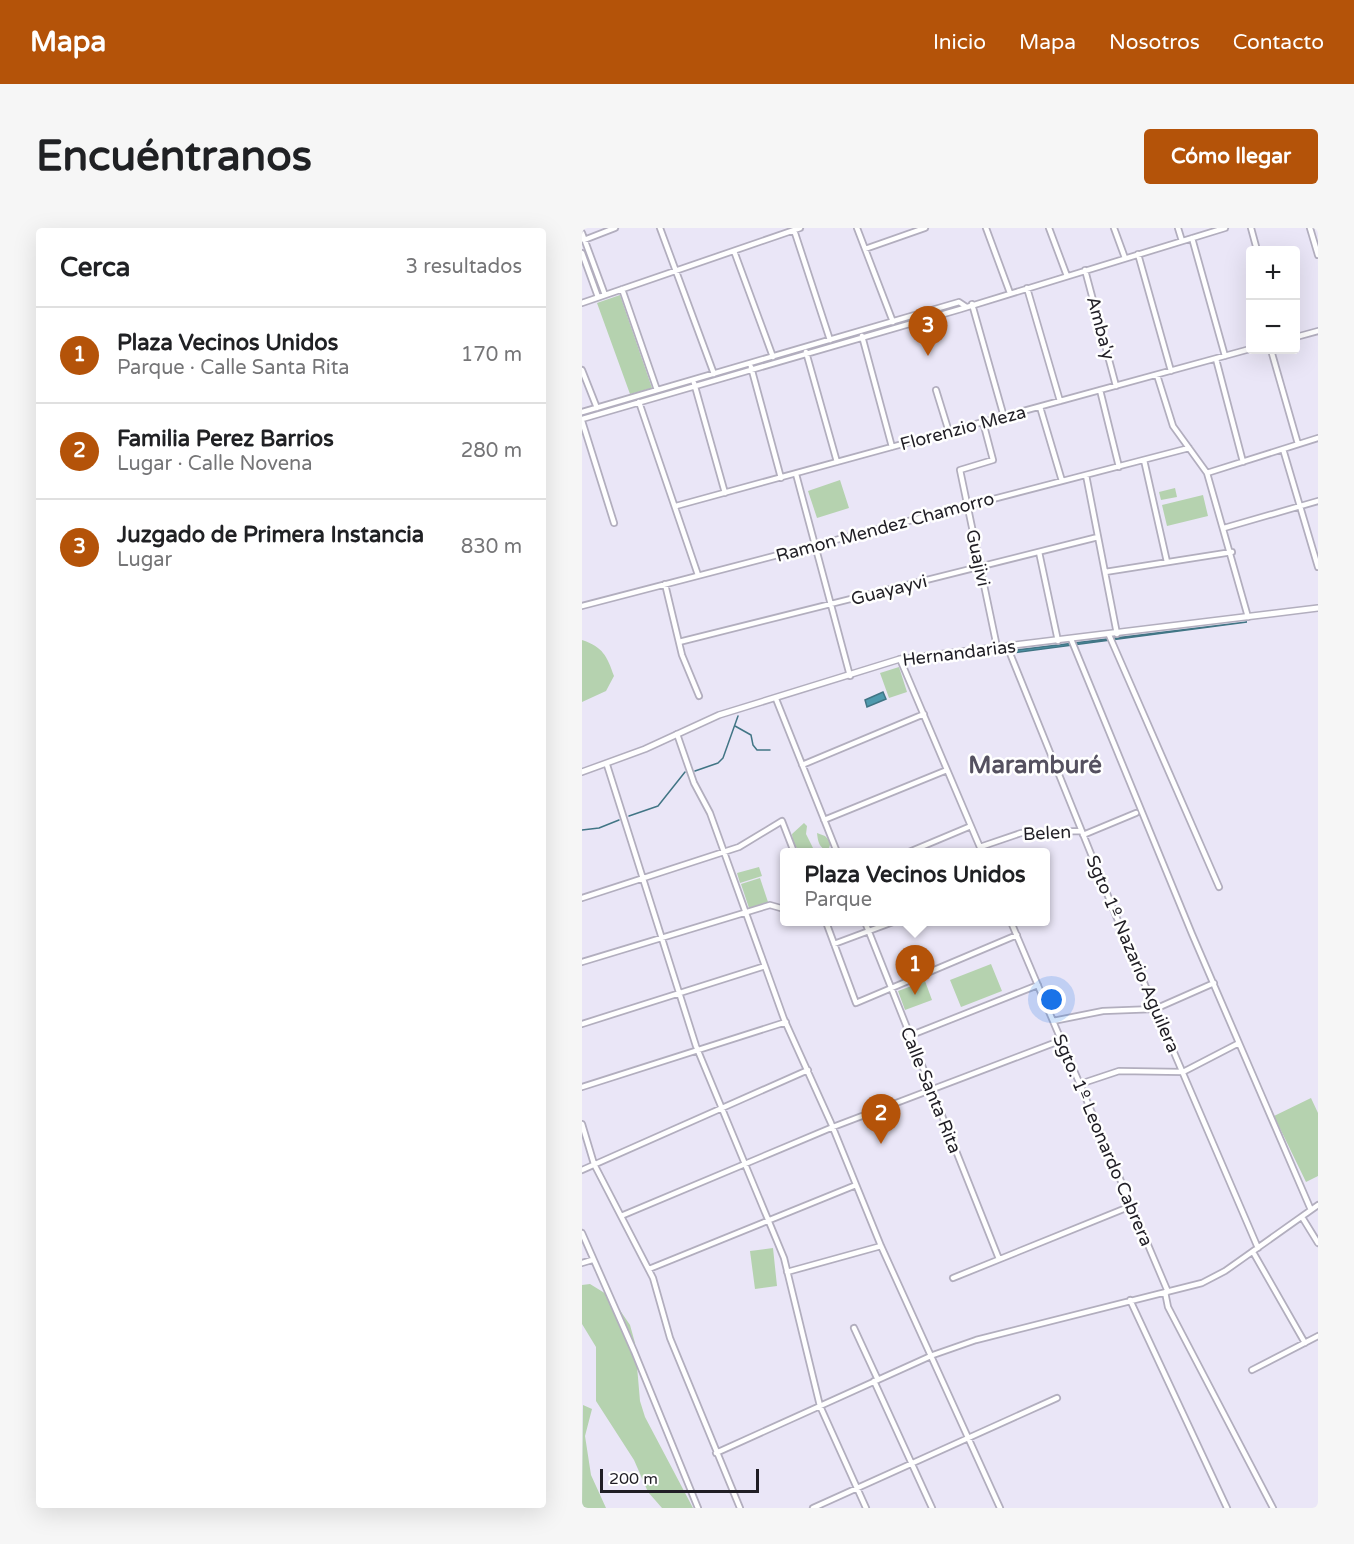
<!DOCTYPE html>
<html lang="es">
<head>
<meta charset="utf-8">
<style>
	:root { --surface:#fff; --page:#f6f6f6; --text:#202124; --muted:#757577; --line:#e0e0e0; --accent:#b45309 }
	body { margin:0; font-family:"Varela Round",sans-serif; background:var(--page); color:var(--text) }
	.controls { position:absolute; right:18px; top:18px; display:grid; overflow:hidden; border-radius:6px; box-shadow:0 6px 24px #0002 }
	.controls button { width:54px; height:54px; display:grid; place-items:center; padding:0; border:0; border-bottom:2px solid var(--line); background:var(--surface); color:var(--text); font:30px sans-serif }
	.scale { position:absolute; left:18px; bottom:15px; width:159px; box-sizing:border-box; padding-left:6px; border:3px solid #201e25; border-top:0; font-size:16px; line-height:21px; white-space:nowrap; color:#201e25; -webkit-text-stroke:4px #fff; paint-order:stroke }
	.you { position:absolute; left:470px; top:772px; width:21px; height:21px; margin:-15px; border:4px solid #fff; border-radius:50%; background:#1a73e8; box-shadow:0 0 0 9px #1a73e833 }
	.badge { display:grid; place-items:center; width:39px; height:39px; border-radius:50%; background:var(--accent); color:#fff; font-size:20px; font-weight:700 }
	.pin { position:absolute; translate:-50% -50px; filter:drop-shadow(0 2px 3px #0008) }
	.pin::after { content:''; position:absolute; top:32px; width:21px; height:18px; background:inherit; clip-path:polygon(0 0,100% 0,50% 100%) }
	.popup { position:absolute; left:198px; top:620px; width:270px; height:78px; box-sizing:border-box; display:grid; place-content:center; border-radius:6px; background:var(--surface); filter:drop-shadow(0 2px 4px #0005); font-size:20px; white-space:nowrap; color:var(--muted) }
	.popup b { font-size:22px; color:var(--text) }
	.popup::after { content:''; position:absolute; left:50%; top:100%; margin-left:-12px; border:12px solid transparent; border-top-color:var(--surface) }
	.list { margin:0; padding:0; list-style:none }
	h2 { display:flex; justify-content:space-between; align-items:center; height:78px; margin:0; padding:0 24px; font-size:26px }
	h2 small { font-size:20px; font-weight:400; color:var(--muted) }
	.list li { display:grid; grid-template-columns:39px 1fr auto; gap:18px; align-items:center; box-sizing:border-box; height:96px; padding:0 24px; border-top:2px solid var(--line) }
	.list b { display:block; font-size:22px; white-space:nowrap }
	.list p { margin:0; font-size:20px; white-space:nowrap; color:var(--muted) }
	.list em { font-size:20px; font-style:normal; color:var(--muted) }
	.map { position:relative; flex:none; width:736px; height:1280px; overflow:hidden; border-radius:6px }
	header { display:flex; align-items:center; gap:36px; box-sizing:border-box; height:84px; padding:0 30px; background:var(--accent); color:#fff }
	header strong { font-size:28px }
	nav { display:flex; gap:33px; margin-inline-start:auto; font-size:21px }
	.intro { display:flex; align-items:center; justify-content:space-between; box-sizing:border-box; height:144px; padding:0 36px }
	h1 { margin:0; font-size:42px }
	.button { padding:15px 27px; border-radius:6px; background:var(--accent); color:#fff; font-size:21px; font-weight:700 }
	main { display:flex; gap:36px; padding:0 36px }
	aside { flex:1; background:var(--surface); border-radius:6px; box-shadow:0 6px 24px #0002 }
	.map>svg:first-child { display:block }
</style>
</head>
<body>
<header>
<strong>Mapa</strong>
<nav><a>Inicio</a><a>Mapa</a><a>Nosotros</a><a>Contacto</a></nav>
</header>
<div class="intro"><h1>Encuéntranos</h1><a class="button">Cómo llegar</a></div>
<main>
<aside>
<h2>Cerca<small>3 resultados</small></h2>
<ul class="list">
<li><span class="badge">1</span><div><b>Plaza Vecinos Unidos</b><p>Parque · Calle Santa Rita</p></div><em>170 m</em></li>
<li><span class="badge">2</span><div><b>Familia Perez Barrios</b><p>Lugar · Calle Novena</p></div><em>280 m</em></li>
<li><span class="badge">3</span><div><b>Juzgado de Primera Instancia</b><p>Lugar</p></div><em>830 m</em></li>
</ul>
</aside>
<div class="map">
<svg width="736" height="1280" viewBox="0 0 736 1280">
	<rect width="100%" height="100%" fill="#eae6f7"/>
	<path fill="#b5d2af" d="M38,67L70,160L48,166L15,75Z
		M378,77V79L284,105V104Z
		M258,252L267,280L235,290L226,263Z
		M593,260L595,269L579,272L577,264Z
		M621,267L626,288L585,298L580,277Z
		M0,412C21,419 25,428 32,448L24,463L0,474Z
		M317,439L325,464L307,470L298,445Z
		M222,595L225,598L224,606L233,624H218L211,615L210,606Z
		M235,605L243,608L249,614L246,623C237,620 236,614 235,605Z
		M177,639L180,648L158,655L155,645Z
		M178,650L186,674L167,680L159,656Z
		M409,736L420,763L379,779L368,752Z
		M343,753L350,772L323,782L316,763Z
		M729,870L736,885V948L724,954L692,888Z
		M191,1020L195,1058L173,1061L168,1023Z
		M8,1056L29,1069L48,1097L53,1115L58,1173L63,1189L111,1280H80L66,1264L52,1232L14,1173V1119L0,1096V1057Z
		M1,1177L10,1181L3,1208L9,1247L24,1280H0Z"/>
	<path fill="#4f9aae" stroke="#417585" stroke-width="1.5" d="M665,394L431,425V424L435,422Z
		M301,464L304,471L285,479L283,472Z"/>
	<g fill="none" stroke-linecap="round" stroke-linejoin="round">
		<path stroke="#417585" stroke-width="1.5" d="M153,498L169,507L171,517L175,522H188
			M113,543L136,535L141,530L156,488
			M47,588L76,578L103,544
			M0,602L17,600L37,592"/>
		<g stroke="#b2aebe" stroke-width="8">
			<path id="minor" d="M78,0L132,146
				M275,0L311,94
				M404,0L428,65
				M467,0L485,48
				M532,0L543,30
				M596,0L600,13
				M669,0L675,22
				M728,0L736,27
				M212,2L248,112
				M0,5L23,67
				M610,10L643,128
				M2,12L33,0
				M283,21L343,0
				M152,23L191,129
				M0,25L16,69
				M556,26L589,143
				M503,42L534,158
				M445,60L478,173
				M40,61L75,162
				M0,75L218,0
				M390,76L422,189
				M280,108L310,219
				M714,109L736,103
				M689,122L716,216
				M224,124L255,234
				M634,131L661,234
				M169,139L199,250
				M0,142L15,180
				M575,147L591,198L625,245L666,389
				M112,155L143,265
				M354,162L367,204
				M518,162L537,239
				M57,174L116,347
				M458,179L480,253
				M0,184L377,74L383,78
				M0,191L379,81L643,0
				M0,193L32,295
				M401,194L411,232L378,242L415,419
				M701,221L736,339
				M562,232L585,334
				M625,245L736,210
				M214,246L268,448
				M504,247L535,406
				M94,278L668,121
				M642,300L736,273
				M457,324L476,413
				M523,344L650,324
				M83,356L100,427L117,468
				M0,378L607,220
				M527,407L637,659
				M489,411L610,706L729,982
				M97,414L516,309
				M425,418L545,715L676,1020
				M318,431L400,624
				M194,471L255,624
				M95,506L112,555L128,585L202,791L249,895L299,1018L418,1280
				M25,537L114,818L202,1030L238,1178L284,1280
				M220,537L342,486
				M242,592L365,542
				M501,607L554,585
				M398,619L439,605L499,603
				M327,624L389,598
				M0,670L157,619L200,593L212,624
				M244,694L274,775L435,707
				M283,694L417,1031
				M429,694L586,1064
				M252,716L311,694
				M0,734L188,677L202,681
				M471,793L521,783L573,781L632,755
				M0,796L183,738
				M327,808L456,757
				M498,856L537,843L601,844L657,815
				M0,859L204,794
				M0,896L12,936L71,1050L88,1110L158,1280
				M0,942L226,842
				M39,988L251,899L480,812
				M720,989L736,1015
				M0,1005L52,1123L116,1280
				M671,1024L723,1115
				M0,1035L10,1032
				M67,1041L274,957
				M205,1044L299,1018
				M371,1050L549,978
				M583,1064L586,1079L691,1280
				M548,1072L645,1280
				M272,1100L296,1152
				M670,1142L736,1108
				M292,1153L350,1280
				M134,1225L351,1127L394,1112L620,1055L643,1043L736,977
				M231,1280L475,1170"/>
		</g>
		<g stroke="#b2aebe" stroke-width="8">
			<path id="tertiary" d="M0,544L63,521L137,487L318,431L736,380"/>
		</g>
		<use href="#minor" stroke="#fff" stroke-width="4.5"/>
		<use href="#tertiary" stroke="#fff" stroke-width="5"/>
	</g>
	<g text-anchor="middle" dominant-baseline="central" stroke-width="5" stroke-linejoin="round" paint-order="stroke">
		<g font-size="18" fill="#201e25" stroke="#fff">
			<text transform="translate(519 100) rotate(75)">Amba'y</text>
			<text transform="translate(381 200) rotate(-15)">Florenzio Meza</text>
			<text transform="translate(303 299) rotate(-15)">Ramon Mendez Chamorro</text>
			<text transform="translate(396 330) rotate(78)">Guajivi</text>
			<text transform="translate(307 362) rotate(-14)">Guayayvi</text>
			<text transform="translate(377 425) rotate(-7)">Hernandarias</text>
			<text transform="translate(465 605) rotate(-3)">Belen</text>
			<text transform="translate(551 726) rotate(67)">Sgto 1º Nazario Aguilera</text>
			<text transform="translate(349 862) rotate(68)">Calle Santa Rita</text>
			<text transform="translate(521 912) rotate(67)">Sgto. 1º Leonardo Cabrera</text>
		</g>
		<g font-size="24" font-weight="bold" fill="#555160" stroke="#fff">
			<text x="453" y="537">Maramburé</text>
		</g>
	</g>
</svg>
<div class="controls">
<button>+</button>
<button>−</button>
</div>
<div class="scale">200 m</div>
<div class="you"></div>
<div class="pin badge" style="left:333px;top:767px">1</div>
<div class="popup"><b>Plaza Vecinos Unidos</b>Parque</div>
<div class="pin badge" style="left:299px;top:916px">2</div>
<div class="pin badge" style="left:346px;top:128px">3</div>
</div>
</main>
</body>
</html>
